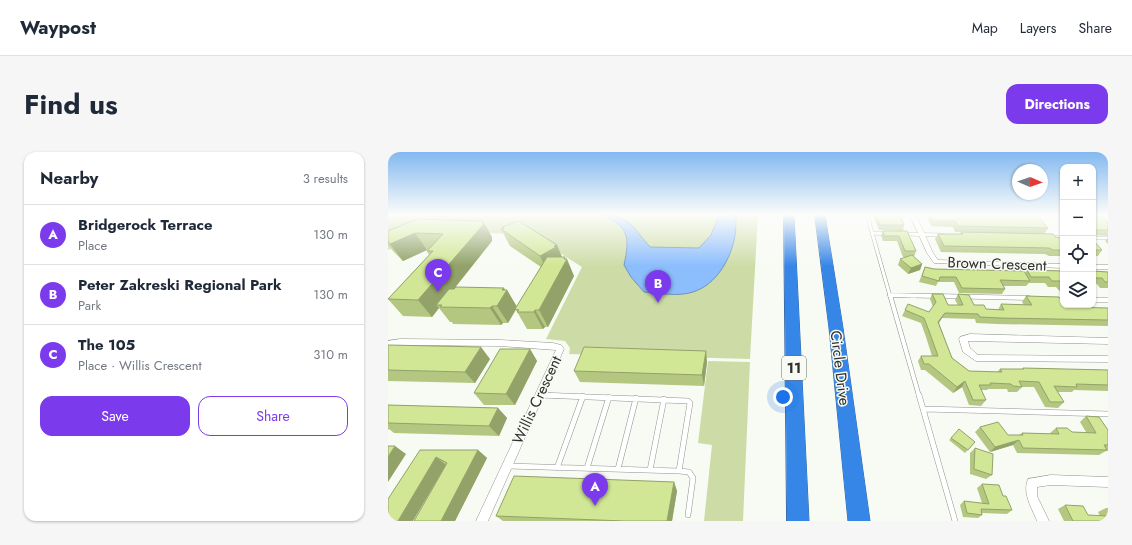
<!DOCTYPE html>
<html lang="en">
<head>
<meta charset="utf-8">
<style>
	:root { --surface:#fff; --page:#f6f6f7; --text:#1f2937; --muted:#747a83; --line:#e0e1e3; --accent:#7c3aed }
	body { margin:0; font-family:Jost,sans-serif; background:var(--page); color:var(--text) }
	.controls { position:absolute; right:12px; top:12px; display:grid; overflow:hidden; border-radius:8px; box-shadow:0 1px 3px #0004 }
	.controls button { width:36px; height:36px; display:grid; place-items:center; padding:0; border:0; border-bottom:1px solid var(--line); background:var(--surface); color:var(--text); font:20px sans-serif }
	.compass { position:absolute; left:624px; top:12px; width:36px; height:36px; border-radius:50%; background:var(--surface); box-shadow:0 1px 3px #0004; rotate:92deg }
	.you { position:absolute; left:395px; top:245px; width:14px; height:14px; margin:-10px; border:3px solid #fff; border-radius:50%; background:#1a73e8; box-shadow:0 0 0 6px #1a73e833 }
	.badge { display:grid; place-items:center; width:26px; height:26px; border-radius:50%; background:var(--accent); color:#fff; font-size:13px; font-weight:700 }
	.pin { position:absolute; translate:-50% -33px; filter:drop-shadow(0 1px 2px #0008) }
	.pin::after { content:''; position:absolute; top:21px; width:14px; height:12px; background:inherit; clip-path:polygon(0 0,100% 0,50% 100%) }
	.list { margin:0; padding:0; list-style:none }
	h2 { display:flex; justify-content:space-between; align-items:center; height:52px; margin:0; padding:0 16px; font-size:17px }
	h2 small { font-size:13px; font-weight:400; color:var(--muted) }
	.list li { display:grid; grid-template-columns:26px 1fr auto; gap:12px; align-items:center; box-sizing:border-box; height:60px; padding:0 16px; border-top:1px solid var(--line) }
	.list b { display:block; font-size:15px; white-space:nowrap }
	.list p { margin:0; font-size:13px; white-space:nowrap; color:var(--muted) }
	.list em { font-size:13px; font-style:normal; color:var(--muted) }
	.actions { display:flex; gap:8px; padding:12px 16px }
	.actions a { flex:1; padding:9px 0; border:1px solid var(--accent); border-radius:12px; text-align:center; font-size:14px; color:var(--accent) }
	.actions .main { background:var(--accent); color:#fff }
	.icon { flex:none; width:22px; height:22px; fill:none; stroke:currentColor; stroke-width:2; stroke-linecap:round; stroke-linejoin:round }
	.map { position:relative; flex:none; width:720px; height:369px; overflow:hidden; border-radius:12px }
	header { display:flex; align-items:center; gap:24px; box-sizing:border-box; height:56px; padding:0 20px; background:var(--surface); border-bottom:1px solid var(--line) }
	header strong { font-size:19px }
	nav { display:flex; gap:22px; margin-inline-start:auto; font-size:14px }
	.intro { display:flex; align-items:center; justify-content:space-between; box-sizing:border-box; height:96px; padding:0 24px }
	h1 { margin:0; font-size:28px }
	.button { padding:10px 18px; border-radius:12px; background:var(--accent); color:#fff; font-size:14px; font-weight:700 }
	main { display:flex; gap:24px; padding:0 24px }
	aside { flex:1; background:var(--surface); border-radius:12px; box-shadow:0 1px 3px #0004 }
	.map>svg:first-child { display:block }
</style>
</head>
<body>
<header>
<strong>Waypost</strong>
<nav><a>Map</a><a>Layers</a><a>Share</a></nav>
</header>
<div class="intro"><h1>Find us</h1><a class="button">Directions</a></div>
<main>
<aside>
<h2>Nearby<small>3 results</small></h2>
<ul class="list">
<li><span class="badge">A</span><div><b>Bridgerock Terrace</b><p>Place</p></div><em>130 m</em></li>
<li><span class="badge">B</span><div><b>Peter Zakreski Regional Park</b><p>Park</p></div><em>130 m</em></li>
<li><span class="badge">C</span><div><b>The 105</b><p>Place · Willis Crescent</p></div><em>310 m</em></li>
</ul>
<div class="actions"><a class="main">Save</a><a>Share</a></div>
</aside>
<div class="map">
<svg width="720" height="369" viewBox="0 0 720 369">
	<rect width="100%" height="100%" fill="#f8faf4"/>
	<path fill="#cddca7" d="M0,63H370L362,207L181,202L182,196L177,189L158,187L194,115L142,82L42,80L0,98Z
		M320,209L362,210L355,369H316L324,293L310,291Z"/>
	<path fill="#8cbdfd" stroke="#7093bf" d="M214,63C242,63 245,76 262,95L311,96L323,83L331,63H348C348,70 348,77 347,84C343,107 328,133 305,140C290,145 271,141 256,140L243,125L236,113C242,86 241,74 214,63Z"/>
	<g fill="none" stroke-linecap="round" stroke-linejoin="round">
		<g stroke="#91938e" stroke-width="4">
			<path id="service-far2" d="M479,63L502,144
				M484,81L499,82
				M515,82L555,83
				M661,85H675
				M705,86H720
				M502,143L527,144"/>
		</g>
		<g stroke="#91938e" stroke-width="5">
			<path id="service-far1" d="M502,143L531,244
				M502,143L641,146
				M705,148H720
				M152,243L175,244"/>
		</g>
		<g stroke="#91938e" stroke-width="6">
			<path id="service" d="M531,243L567,369
				M536,257L720,262
				M120,314L291,319L302,251L300,249L152,243
				M169,316L195,244
				M199,316L221,245
				M230,317L248,246
				M262,318L276,247
				M291,319L301,320L305,326L300,363"/>
		</g>
		<g stroke="#91938e" stroke-width="1">
			<path id="minor" d="M522,63H528L545,101L550,108L675,112V116L546,111L539,101Z
				M705,113H720V117H705Z
				M582,182L720,186V192L580,189L582,196L590,203L720,204V210L588,209L575,200L571,187L572,185Z
				M12,187L112,188L165,191L173,193L176,197L100,369H88L168,198L112,194L12,193L0,195V189Z
				M663,323L720,325V335L663,333L649,335V344L661,369H649C644,356 634,342 640,327Z"/>
		</g>
		<g stroke="#3468a7" stroke-width="1">
			<path id="motorway" d="M396,63H406L421,369H399Z
				M427,63H437L455,176L482,369H460L441,176Z"/>
		</g>
		<use href="#service-far2" stroke="#fff" stroke-width="3"/>
		<use href="#service-far1" stroke="#fff" stroke-width="4"/>
		<use href="#service" stroke="#fff" stroke-width="5"/>
		<use href="#minor" fill="#fff" fill-rule="evenodd"/>
		<use href="#motorway" fill="#3686e8" fill-rule="evenodd"/>
	</g>
	<path fill="#b4c781" d="M485,63H512L516,73L515,79L491,78L485,64Z
		M541,63H577L660,76L656,82L567,80L565,75L543,74L540,67Z
		M705,65L720,70V84L705,83Z
		M29,67L104,85V89L66,137L116,136L117,138H119L129,155L153,115L122,94L113,77L115,76L114,75L169,93L174,105L178,107L186,124L160,175H157L155,177H139L128,158L120,171H115L113,173L65,172L64,170H62L51,156L44,165L15,164L0,147L41,103L39,99L40,98H39L15,109L5,99L0,93V79Z
		M495,79H519L528,99L526,105L534,112L532,118L520,122L510,113L512,107L519,105H515L509,89H495L493,84Z
		M573,80L675,86V104H661L657,102L553,100L547,87L550,82H572Z
		M720,85V92L717,89Z
		M705,88L714,98L710,104H705Z
		M537,115L546,117L637,121L639,118L675,119V143L668,135H660L657,131H641L638,134H615L617,137L614,142L571,141L566,130H550L548,134L531,130Z
		M705,119L720,120V136H712L709,132H705Z
		M544,142L560,153H570L567,148L570,142L586,153L598,157L610,158L613,152L636,153L634,150L638,144L677,155L720,156V174L609,172L588,171L587,167L554,166L551,171L564,206L581,219L609,220L612,217H634L635,216L720,218V239L686,238L684,240H670L676,250L670,256L657,255L646,235H634L629,240H620L619,237H600L599,238H593L598,248L593,254L581,253L574,235L565,241L537,218H533L530,209L533,204H544L538,185L533,171L514,164L517,158L541,160L545,155L542,147Z
		M0,193L102,207L87,231L0,229Z
		M142,197L149,209L127,253H96L86,241Z
		M318,199L319,210L316,234L192,230L186,219Z
		M0,253L110,256L119,266L111,284L6,281L1,277L0,278Z
		M698,264L720,278V299H718L711,303L629,301L625,293L602,300L587,280L592,275L620,283H631L634,281L662,282V281L668,276L684,280H698L692,270Z
		M563,286L587,290L577,301L561,288Z
		M587,296L604,323L598,327L582,322V301Z
		M32,298H90L99,306L67,369H26L58,313Z
		M286,330L289,339L284,369H115L108,364Z
		M594,332L624,358L619,362L594,361V363L590,366L575,365L572,353L576,349L594,351L589,336Z
		M677,353L700,363L712,364L710,360L718,356H720V369H676L670,357Z"/>
	<path fill="#92a269" d="M95,69L104,85V89L53,153H48L51,156L44,165L30,148Z
		M27,81L39,98L15,109L2,92Z
		M169,93L176,110L160,120L152,104Z
		M177,105L178,108L179,107L186,124L160,175L151,158Z
		M534,112L532,118L520,122L523,116Z
		M116,136L118,140L119,138L129,155L120,171L109,154L114,138Z
		M104,154L115,171L113,173L102,156Z
		M147,158L157,175L155,177L146,160Z
		M557,161L554,166L547,176L550,170Z
		M93,195L102,207L87,231L77,220Z
		M142,197L149,209L127,253L118,242Z
		M318,199L319,210L316,234L314,223Z
		M577,229L574,235L565,241L569,235Z
		M110,256L119,266L111,284L101,274Z
		M631,288L625,293L602,300L607,295Z
		M7,294L18,302L0,330V305Z
		M90,298L99,306L67,369H53Z
		M48,305L58,313L25,369H10Z
		M286,330L289,339L284,369H279Z"/>
	<path fill="#d1e796" stroke="#92a269" d="M488,63H512L516,73H492Z
		M542,63H649L660,76L570,74L567,69H545Z
		M705,65H715L720,70V78H705Z
		M29,67L95,69V73L30,148L0,147L45,99H39L55,82L27,81L2,92L0,90V79Z
		M131,69L169,93L166,94L168,95L152,104L113,77L116,76L114,75Z
		M495,79H519L528,99H517L511,84H496Z
		M573,80L665,82L667,85L675,86V98H665L661,96L556,94L550,82H575Z
		M705,88L714,98H705Z
		M524,103L534,112L523,116L512,107Z
		M159,105H177L176,107H179L151,158H147L146,160H129L131,158L127,157Z
		M537,115L546,117L636,119L642,129L612,128L617,137L574,136L568,125H552L551,129L534,124Z
		M639,118L675,119V132L673,129H664L661,125H643Z
		M705,119L720,120V130H717L714,126H705Z
		M68,135L116,136L114,138H119L109,154H104L102,156L52,155L54,153H48L61,137H66Z
		M544,142H555L560,153H575L570,142L581,143L586,153H596L598,157L616,158L613,152L644,153L638,144L671,145L675,151V153H676L677,155L720,156V168L612,166L592,165L590,162L557,161L550,170L564,206L581,219L614,220L612,217H636L635,216L720,218V233L688,232L689,235L666,234L676,250H662L651,230L631,229L634,235L625,234L623,232L602,231L603,233H591L598,248H585L577,229L569,235L541,212H536L533,204H550L541,179L536,166L517,158L520,152L541,160L548,150Z
		M0,193L93,195L77,220L0,218Z
		M196,195L318,199L314,223L186,219Z
		M112,197H142L118,242L86,241Z
		M0,253L110,256L101,274L0,271Z
		M698,264L711,265L720,278V293H716L719,298L635,296L631,288L607,295L592,275L610,270L620,283H635L634,281L671,282L668,276H679L684,280L708,281Z
		M571,277L587,290L580,298L563,286Z
		M0,294H7L0,305Z
		M587,296L605,302L604,323L586,317Z
		M32,298H90L53,369H26L59,311L48,305L10,369H0V347Z
		M126,324L286,330L279,369H236L108,364Z
		M594,332L611,333L615,344H618L624,358L593,357L594,363L579,361L576,349L601,352Z
		M677,353L695,354L700,363L720,364V369H685Z"/>
	<linearGradient id="sky" x2="0" y2="1"><stop stop-color="#83b8f0"/><stop offset="0.55" stop-color="#fcfdfa"/><stop offset="1" stop-color="#fcfdfa" stop-opacity="0"/></linearGradient>
	<rect width="720" height="114" fill="url(#sky)"/>
	<g text-anchor="middle" dominant-baseline="central" stroke-width="3" stroke-linejoin="round" paint-order="stroke">
		<rect fill="#f8faf4" stroke="#6b6d69" stroke-width="1" x="394" y="204" width="24" height="24" rx="3"/>
		<g font-size="14" font-weight="bold" fill="#2f302e">
			<text x="406" y="216">11</text>
		</g>
		<g font-size="15" fill="#2f302e" stroke="#f8faf4">
			<text transform="translate(609 112) rotate(2)">Brown Crescent</text>
			<text transform="translate(452 216) rotate(83)">Circle Drive</text>
			<text transform="translate(149 248) rotate(-65)">Willis Crescent</text>
		</g>
	</g>
</svg>
<div class="controls">
<button>+</button>
<button>−</button>
<button><svg class="icon" aria-label="locate" viewBox="0 0 24 24"><circle cx="12" cy="12" r="6"/><path d="M12 2v4M12 18v4M2 12h4M18 12h4"/></svg></button>
<button><svg class="icon" aria-label="layers" viewBox="0 0 24 24"><path d="M12 4l9 5-9 5-9-5zM3 14l9 5 9-5"/></svg></button>
</div>
<svg class="compass" viewBox="-18 -18 36 36"><path d="M0-13l5 13h-10z" fill="#e53935"/><path d="M0 13l5-13h-10z" fill="#747a83"/></svg>
<div class="you"></div>
<div class="pin badge" style="left:207px;top:354px">A</div>
<div class="pin badge" style="left:270px;top:151px">B</div>
<div class="pin badge" style="left:50px;top:140px">C</div>
</div>
</main>
</body>
</html>
